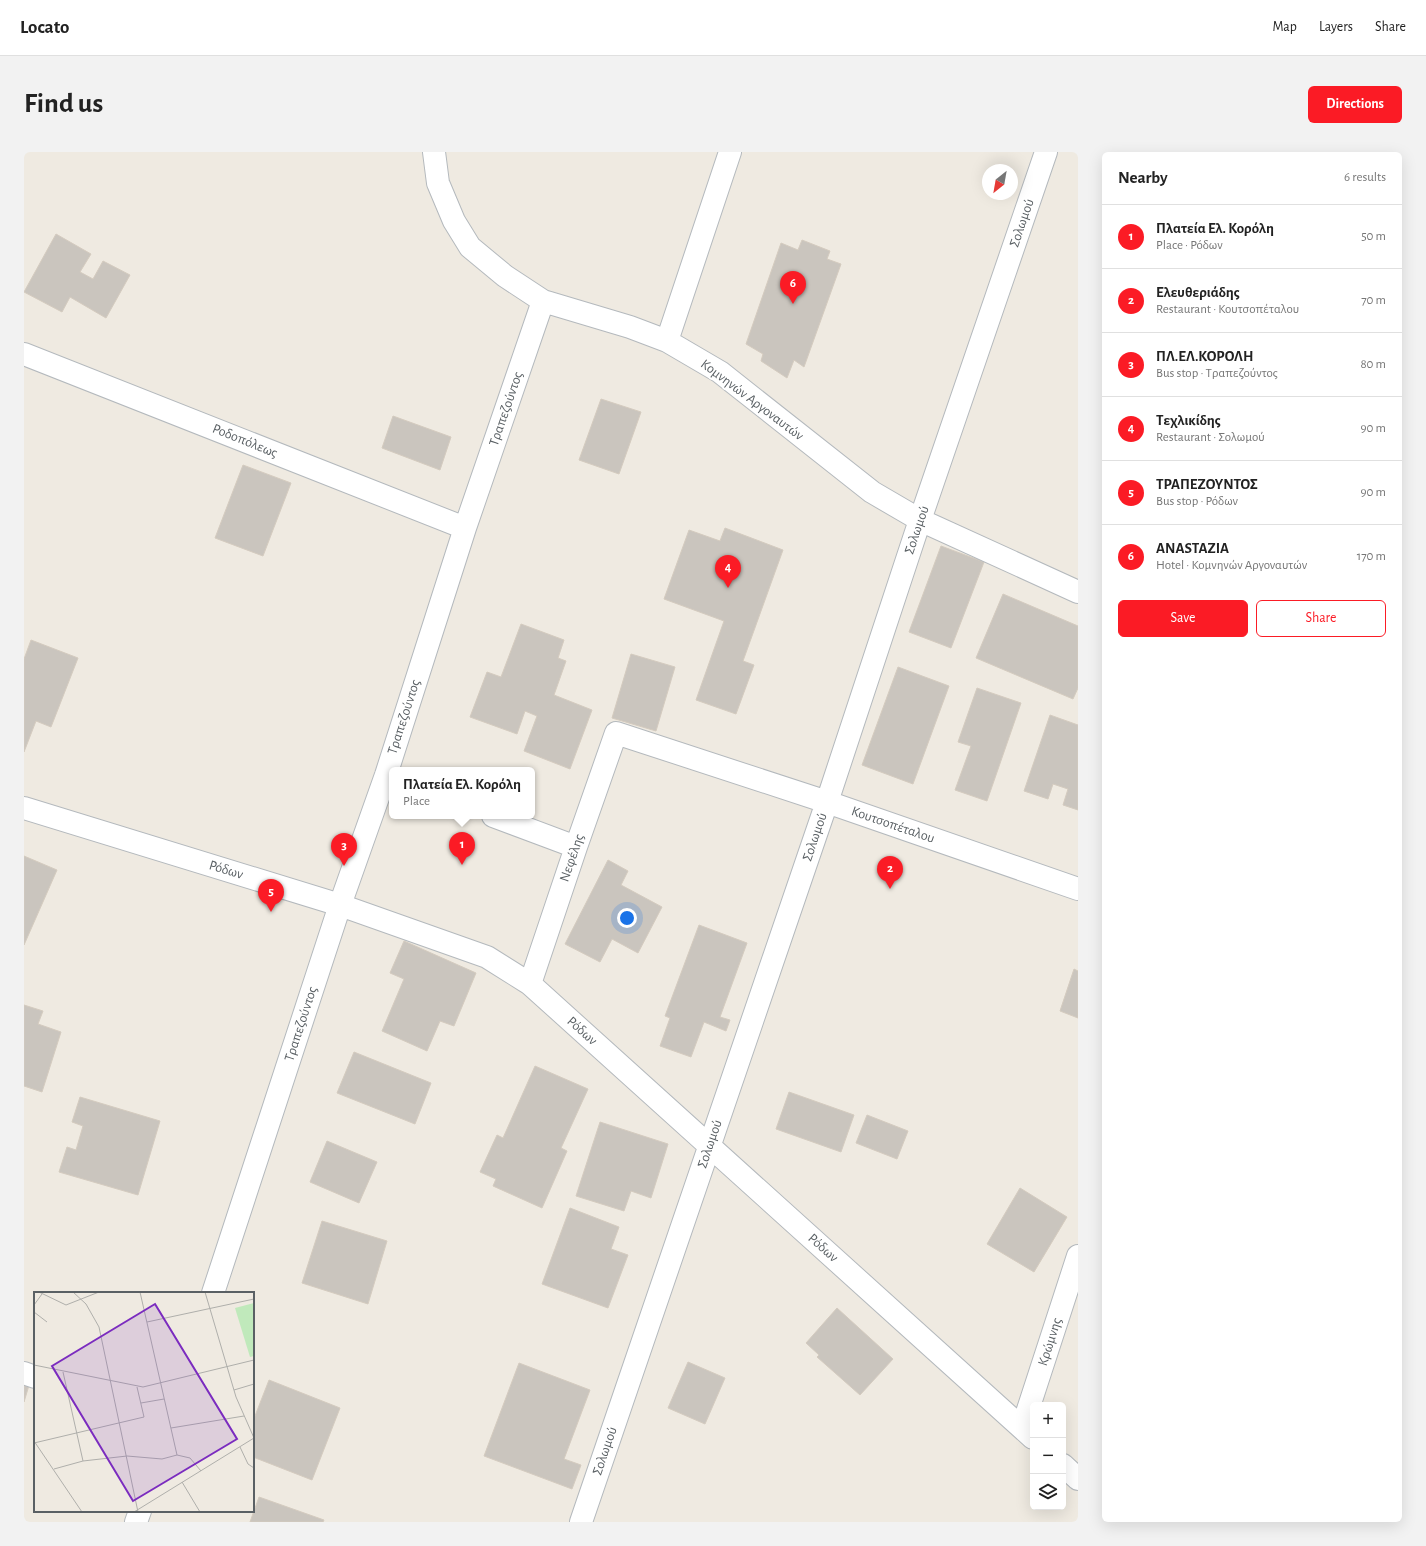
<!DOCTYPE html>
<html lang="en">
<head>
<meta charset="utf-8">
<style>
	:root { --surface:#fff; --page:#f2f2f2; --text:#222; --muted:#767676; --line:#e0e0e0; --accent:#fb1b25 }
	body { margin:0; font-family:"Alegreya Sans",sans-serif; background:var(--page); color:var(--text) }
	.controls { position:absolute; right:12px; bottom:12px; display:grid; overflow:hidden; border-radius:6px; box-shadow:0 4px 16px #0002 }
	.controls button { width:36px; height:36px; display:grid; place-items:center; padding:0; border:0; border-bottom:1px solid var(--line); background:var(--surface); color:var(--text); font:20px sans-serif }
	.compass { position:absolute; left:958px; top:12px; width:36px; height:36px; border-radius:50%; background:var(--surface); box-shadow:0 4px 16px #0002; rotate:211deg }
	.you { position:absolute; left:603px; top:766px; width:14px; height:14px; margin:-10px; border:3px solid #fff; border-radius:50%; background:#1a73e8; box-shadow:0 0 0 6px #1a73e833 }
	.badge { display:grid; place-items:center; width:26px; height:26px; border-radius:50%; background:var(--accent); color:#fff; font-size:13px; font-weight:700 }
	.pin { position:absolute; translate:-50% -33px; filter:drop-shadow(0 1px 2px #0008) }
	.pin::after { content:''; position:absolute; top:21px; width:14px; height:12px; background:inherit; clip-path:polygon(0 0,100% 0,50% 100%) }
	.popup { position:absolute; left:365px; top:615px; width:146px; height:52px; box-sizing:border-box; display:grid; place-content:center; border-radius:6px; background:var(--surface); filter:drop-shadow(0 1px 3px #0005); font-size:13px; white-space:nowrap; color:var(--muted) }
	.popup b { font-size:15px; color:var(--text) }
	.popup::after { content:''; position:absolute; left:50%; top:100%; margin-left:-8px; border:8px solid transparent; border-top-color:var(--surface) }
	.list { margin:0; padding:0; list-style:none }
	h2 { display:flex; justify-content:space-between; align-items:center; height:52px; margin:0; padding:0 16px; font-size:17px }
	h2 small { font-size:13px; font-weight:400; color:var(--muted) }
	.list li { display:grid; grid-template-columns:26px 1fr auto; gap:12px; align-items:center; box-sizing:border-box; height:64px; padding:0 16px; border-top:1px solid var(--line) }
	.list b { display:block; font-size:15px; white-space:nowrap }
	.list p { margin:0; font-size:13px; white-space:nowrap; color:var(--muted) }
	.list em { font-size:13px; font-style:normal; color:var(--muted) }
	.actions { display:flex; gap:8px; padding:12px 16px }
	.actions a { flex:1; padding:9px 0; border:1px solid var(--accent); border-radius:6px; text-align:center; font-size:14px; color:var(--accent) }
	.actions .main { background:var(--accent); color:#fff }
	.icon { flex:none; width:22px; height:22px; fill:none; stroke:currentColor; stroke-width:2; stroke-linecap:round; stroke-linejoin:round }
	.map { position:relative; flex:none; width:1054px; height:1370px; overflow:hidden; border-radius:6px }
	header { display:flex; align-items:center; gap:24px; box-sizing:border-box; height:56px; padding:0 20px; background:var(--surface); border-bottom:1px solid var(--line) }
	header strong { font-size:19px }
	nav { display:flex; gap:22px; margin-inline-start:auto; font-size:14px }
	.intro { display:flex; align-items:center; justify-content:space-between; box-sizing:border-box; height:96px; padding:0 24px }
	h1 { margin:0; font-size:28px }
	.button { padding:10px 18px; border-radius:6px; background:var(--accent); color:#fff; font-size:14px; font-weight:700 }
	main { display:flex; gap:24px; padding:0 24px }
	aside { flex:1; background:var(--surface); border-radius:6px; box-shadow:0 4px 16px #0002 }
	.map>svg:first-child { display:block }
</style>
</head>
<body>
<header>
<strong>Locato</strong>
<nav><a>Map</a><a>Layers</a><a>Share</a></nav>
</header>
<div class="intro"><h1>Find us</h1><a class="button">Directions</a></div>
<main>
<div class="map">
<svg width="1054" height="1370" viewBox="0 0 1054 1370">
	<rect width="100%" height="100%" fill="#efeae1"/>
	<path fill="#cac5be" stroke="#d4cbbf" d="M32,82L67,102L56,120L69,127L79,109L106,123L82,166L46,145L38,160L0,140Z
		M778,88L806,99L803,107L817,112L780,215L770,208L763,226L737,209L739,202L722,192L757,91L774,98Z
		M577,247L617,260L595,322L555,308Z
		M369,264L427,285L416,318L358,296Z
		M219,313L267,331L239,404L191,386Z
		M701,376L759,398L719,509L730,513L712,562L672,548L700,469L640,447L665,378L696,389Z
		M917,394L960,410L927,496L885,480Z
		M979,442L1054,474V536L1049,547L952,506Z
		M497,472L540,488L534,506L542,509L530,543L568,558L546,617L500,599L513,564L501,559L493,582L446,565L463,520L477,525Z
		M7,488L54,506L27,575L12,569L0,600V507Z
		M607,502L651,515L632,579L588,566Z
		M874,515L925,534L889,632L838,613Z
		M953,536L997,551L963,649L931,638L947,594L934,590Z
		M1026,563L1054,573V658L1039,653L1044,637L1029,632L1024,647L1000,639Z
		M0,704L33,718L0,793Z
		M584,708L604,719L597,733L638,755L614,801L588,787L576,810L541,792Z
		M675,773L723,791L696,865L706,868L702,879L680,870L667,905L636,894L646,866L641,864Z
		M380,789L452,821L430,874L416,869L403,899L358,879L380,827L366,821Z
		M1050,817L1054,819V866L1036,859Z
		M0,853L19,859L14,872L37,880L18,940L0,934Z
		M330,900L407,931L391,972L313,941Z
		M511,914L564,937L537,996L543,999L518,1056L469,1034L472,1027L456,1020L473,983L479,986Z
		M765,940L830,963L817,1000L752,977Z
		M56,945L136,969L114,1043L35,1020L43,995L52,998L59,974L48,970Z
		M843,963L884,979L873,1007L832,991Z
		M576,970L644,992L627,1046L607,1039L600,1059L552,1044Z
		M303,989L353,1010L335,1051L286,1030Z
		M996,1036L1043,1065L1010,1120L963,1092Z
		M546,1056L595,1075L587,1097L604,1103L584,1156L518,1132Z
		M298,1069L363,1089L344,1152L278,1131Z
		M813,1156L869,1207L836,1243L793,1205L795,1203L782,1191Z
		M664,1210L701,1226L681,1272L644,1256Z
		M495,1211L566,1238L540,1307L557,1313L548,1337L460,1304Z
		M0,1228L6,1230L0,1250Z
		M245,1228L316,1256L288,1328L229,1305V1269Z
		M235,1345L300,1368L299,1370H226Z"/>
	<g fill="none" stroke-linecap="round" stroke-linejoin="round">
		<g stroke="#b4b9bd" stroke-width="24">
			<path id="street" d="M410,0L414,31L430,69L446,95L481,124L519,149L606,175L643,189L696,220L848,340L896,368L1054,440
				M643,189L706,0
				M0,202L441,376
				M0,656L316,753L463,805L506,832L1009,1286
				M469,664L552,695
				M506,832L552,695L592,581L803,650L1054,737
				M189,1141L316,753L362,623L441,376L519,149
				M0,1221L11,1225
				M998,1276L1054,1104
				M1039,1313L1054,1327
				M112,1370L116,1359
				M557,1370L803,650L896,368L1022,0"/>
		</g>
		<use href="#street" stroke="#fff" stroke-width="22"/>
	</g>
	<g text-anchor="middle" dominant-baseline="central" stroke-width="4" stroke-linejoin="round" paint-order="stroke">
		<g font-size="14" fill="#5a6064" stroke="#fff">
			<text transform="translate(998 71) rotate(-71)">Σολωμού</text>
			<text transform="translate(728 248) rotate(37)">Κομνηνών Αργοναυτών</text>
			<text transform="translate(482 257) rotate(-71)">Τραπεζούντος</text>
			<text transform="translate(221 289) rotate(22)">Ροδοπόλεως</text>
			<text transform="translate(893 378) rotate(-71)">Σολωμού</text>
			<text transform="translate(380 565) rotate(-72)">Τραπεζούντος</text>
			<text transform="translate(869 673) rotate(19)">Κουτσοπέταλου</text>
			<text transform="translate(791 685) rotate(-71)">Σολωμού</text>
			<text transform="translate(548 706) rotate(-71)">Νεφέλης</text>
			<text transform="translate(202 718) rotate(17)">Ρόδων</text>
			<text transform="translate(277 872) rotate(-72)">Τραπεζούντος</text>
			<text transform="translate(558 879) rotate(42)">Ρόδων</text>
			<text transform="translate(686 992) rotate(-71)">Σολωμού</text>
			<text transform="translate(799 1096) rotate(42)">Ρόδων</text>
			<text transform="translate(1026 1190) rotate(-72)">Κρώμνης</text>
			<text transform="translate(581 1299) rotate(-71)">Σολωμού</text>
		</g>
	</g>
	<g transform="translate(10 1140)">
		<rect width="220" height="220" fill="#efeae1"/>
		<path d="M220,11V64L216,65L201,16Z" fill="#c0e9bb"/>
		<path fill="none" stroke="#afafab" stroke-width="1" d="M5,0L32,13L65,0M39,0L52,12L65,35L104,220M106,0L143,163M171,0L202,105L220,146M0,13L8,2M0,20L13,30M113,30L220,7M0,73L109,95L220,68M29,80L49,169M200,98L220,92M107,111L130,107M137,136L210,124M0,149L48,220M0,151L110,125L103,95M206,155L214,172L220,176M20,177L49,169L93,164L128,167L143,163L156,166L167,179M148,190L166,220M100,220L220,146"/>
		<path fill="#7b2cbf" fill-opacity="0.15" stroke="#7b2cbf" stroke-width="2" d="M121,12L203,147L99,209L18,74Z"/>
		<rect width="220" height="220" fill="none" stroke="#5a6064" stroke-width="2"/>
	</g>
</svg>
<div class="controls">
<button>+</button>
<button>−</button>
<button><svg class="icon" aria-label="layers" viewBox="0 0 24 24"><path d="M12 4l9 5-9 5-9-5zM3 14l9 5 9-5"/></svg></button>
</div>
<svg class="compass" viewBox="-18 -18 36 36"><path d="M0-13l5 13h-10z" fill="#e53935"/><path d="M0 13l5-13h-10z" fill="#767676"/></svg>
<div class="you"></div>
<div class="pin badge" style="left:438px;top:713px">1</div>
<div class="popup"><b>Πλατεία Ελ. Κορόλη</b>Place</div>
<div class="pin badge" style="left:866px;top:737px">2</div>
<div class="pin badge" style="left:320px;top:714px">3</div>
<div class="pin badge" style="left:704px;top:436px">4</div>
<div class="pin badge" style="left:247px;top:760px">5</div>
<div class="pin badge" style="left:769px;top:152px">6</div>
</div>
<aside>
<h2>Nearby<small>6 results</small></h2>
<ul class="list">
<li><span class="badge">1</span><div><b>Πλατεία Ελ. Κορόλη</b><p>Place · Ρόδων</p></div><em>50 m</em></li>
<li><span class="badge">2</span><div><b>Ελευθεριάδης</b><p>Restaurant · Κουτσοπέταλου</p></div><em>70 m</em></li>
<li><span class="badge">3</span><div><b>ΠΛ.ΕΛ.ΚΟΡΟΛΗ</b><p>Bus stop · Τραπεζούντος</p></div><em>80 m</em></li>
<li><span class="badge">4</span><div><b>Τεχλικίδης</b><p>Restaurant · Σολωμού</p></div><em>90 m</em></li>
<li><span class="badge">5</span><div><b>ΤΡΑΠΕΖΟΥΝΤΟΣ</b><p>Bus stop · Ρόδων</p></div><em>90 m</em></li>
<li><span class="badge">6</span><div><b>ANASTAZIA</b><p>Hotel · Κομνηνών Αργοναυτών</p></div><em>170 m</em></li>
</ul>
<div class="actions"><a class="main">Save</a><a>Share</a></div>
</aside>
</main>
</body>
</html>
